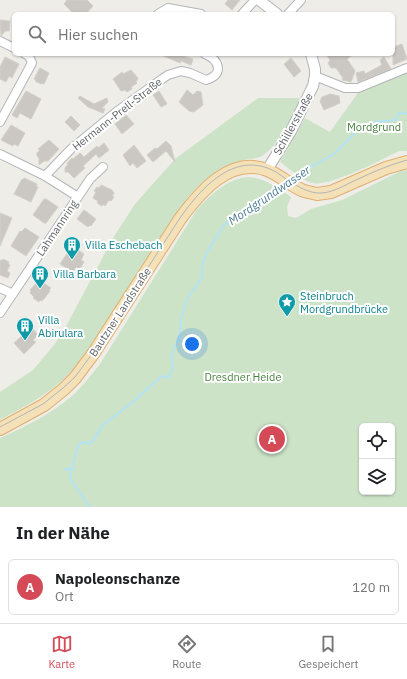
<!DOCTYPE html>
<html lang="de">
<head>
<meta charset="utf-8">
<style>
	:root { --surface:#fff; --page:#f2f2f2; --text:#202124; --muted:#757577; --line:#e0e0e0; --accent:#d44a57 }
	body { margin:0; font-family:"IBM Plex Sans",sans-serif; background:var(--page); color:var(--text) }
	.controls { position:absolute; right:12px; bottom:12px; display:grid; overflow:hidden; border-radius:6px; box-shadow:0 1px 3px #0004 }
	.controls button { width:36px; height:36px; display:grid; place-items:center; padding:0; border:0; border-bottom:1px solid var(--line); background:var(--surface); color:var(--text); font:20px sans-serif }
	.you { position:absolute; left:192px; top:344px; width:14px; height:14px; margin:-10px; border:3px solid #fff; border-radius:50%; background:#1a73e8; box-shadow:0 0 0 6px #1a73e833 }
	.badge { display:grid; place-items:center; width:26px; height:26px; border-radius:50%; background:var(--accent); color:#fff; font-size:13px; font-weight:700 }
	.pin { position:absolute; translate:-50% -50%; border:2px solid #fff; box-shadow:0 1px 4px #0006 }
	.list { margin:0; padding:0; list-style:none }
	h2 { display:flex; justify-content:space-between; align-items:center; height:52px; margin:0; padding:0 16px; font-size:17px }
	h2 small { font-size:13px; font-weight:400; color:var(--muted) }
	.list li { display:grid; grid-template-columns:26px 1fr auto; gap:12px; align-items:center; box-sizing:border-box; height:56px; margin:0 8px 8px; padding:0 8px; border:1px solid var(--line); border-radius:6px }
	.list b { display:block; font-size:15px; white-space:nowrap }
	.list p { margin:0; font-size:13px; white-space:nowrap; color:var(--muted) }
	.list em { font-size:13px; font-style:normal; color:var(--muted) }
	.icon { flex:none; width:22px; height:22px; fill:none; stroke:currentColor; stroke-width:2; stroke-linecap:round; stroke-linejoin:round }
	.map { position:relative; flex:none; width:407px; height:507px; overflow:hidden }
	.search { position:absolute; background:var(--surface); box-shadow:0 1px 3px #0004; left:12px; right:12px; top:12px; height:44px; display:flex; align-items:center; gap:10px; box-sizing:border-box; padding:0 14px; border-radius:6px; color:var(--muted); font-size:15px }
	.sheet { height:116px; background:var(--surface) }
	nav { display:flex; justify-content:space-around; align-items:center; box-sizing:border-box; height:56px; border-top:1px solid var(--line); background:var(--surface); font-size:11px; color:var(--muted) }
	nav a { display:grid; justify-items:center; gap:2px }
	nav .on { color:var(--accent) }
	.map>svg:first-child { display:block }
</style>
</head>
<body>
<div class="map">
<svg width="407" height="507" viewBox="0 0 407 507">
	<rect width="100%" height="100%" fill="#efede8"/>
	<path fill="#cde3c8" fill-rule="evenodd" d="M407,72V151H399C381,160 330,187 312,183C305,182 287,167 280,162L305,118L330,132L360,90Z
		M258,98H299L303,100C294,114 278,144 266,153C259,160 249,158 240,161C218,167 203,180 188,197L87,351C62,388 38,399 0,420V392L33,370L54,345L63,332L113,238L135,204L175,159Z
		M407,170V507H0V438C25,427 51,414 72,396C82,387 91,375 100,364L196,211C210,195 232,173 256,178C269,181 280,190 291,197L287,207L288,216L296,218L311,209L342,200L401,171ZM362,426H392V492H362Z"/>
	<g fill="none" stroke-linecap="round" stroke-linejoin="round">
		<path stroke="#b3e3f5" stroke-width="2" d="M291,178L334,154L355,133L374,122L396,120L399,112L407,114
			M64,470L72,468
			M90,507L70,479C71,473 76,448 80,444C82,442 83,442 86,442L88,444L92,442L103,425L129,405L162,376L169,377L173,367L171,356L180,335L181,319L188,297L202,278V266L207,252L224,225L283,184"/>
	</g>
	<path fill="#cbc8c4" stroke="#d4cec7" d="M67,0H87L93,6L86,14H80L77,12L74,14L64,4Z
		M228,0H240L232,10L225,4Z
		M0,20L10,21L9,31H5L1,36Z
		M402,44L407,59L393,65V47Z
		M159,54H184L183,56L193,59L191,65L181,61L180,63Z
		M326,54H354L347,59L355,71L351,82L342,80L343,78L336,68H331L328,63L330,60Z
		M5,57L19,64L12,78L9,76L6,82L0,79V67Z
		M384,57L391,69L358,82L356,73L364,71L365,74L382,65L380,60Z
		M291,58L301,71L294,77L284,64Z
		M40,68L49,73L44,84L42,83L41,84L35,81L36,80L34,79Z
		M131,70L138,78L136,82L137,83L131,87L132,89L127,92L125,90L121,91L113,79L122,72L123,74Z
		M187,90L193,95L197,91L201,92L203,105L194,112L189,111L179,102Z
		M26,91L41,99L31,119L20,113L17,118L12,115Z
		M159,91L167,104L161,107L153,95Z
		M330,94L339,96L340,103L324,110L320,101L322,97Z
		M80,96L94,104L107,98L108,102L102,108L105,109L103,113L88,107L78,98Z
		M126,115L134,124L122,134L115,124Z
		M71,116L80,125L74,131L65,122Z
		M11,125L25,133L18,146L14,144L13,146L1,140Z
		M49,140L59,149L48,161H44L39,165V158L37,156V153L40,150L38,149Z
		M166,141L171,146L175,162L166,151L153,162L147,155L155,148L157,149Z
		M104,143L109,150L99,158L96,154L83,166L85,168L74,178L68,172H65V168L68,164L67,163L72,158L73,159L80,153L84,157L97,146L98,148Z
		M134,145L146,161L137,168L133,163L130,166L123,155Z
		M24,178L37,184L36,186L38,187L31,202L14,194L22,179L23,180Z
		M101,185L112,190L114,193L112,196L114,197L111,201L109,200L105,206L104,204L102,206L97,203L98,201L93,198L96,192L94,191L97,187L99,188Z
		M44,199H46L58,207L46,223H44L33,215Z
		M84,210L96,219L91,226L90,225L88,227L77,219Z
		M0,213L12,218L0,246Z
		M25,228L39,237L26,256L11,246L20,231L21,232Z
		M72,246L84,254L81,260L84,262L80,269L76,267L73,272L60,264Z
		M3,259L9,262L8,264L10,265L7,271L10,273L8,278L0,275V260L2,261Z
		M39,280L51,288L49,290L50,291L44,299H43L42,301L40,300L39,302L33,298L34,297L30,293L31,291L30,290Z
		M32,328L38,335L33,340L36,342L24,354L14,343L26,332Z"/>
	<g fill="none" stroke-linecap="round" stroke-linejoin="round">
		<g stroke="#b3b6b8" stroke-width="10">
			<path id="minor" d="M158,14L168,8L201,14
				M242,14L255,0
				M288,14L301,0
				M0,41L14,48
				M315,76L345,88H358L407,68
				M0,122L32,63L29,56L25,54
				M0,154L45,176L78,197
				M45,176L71,149L116,112L162,79L168,75L181,71L190,73L206,80C224,75 220,60 205,54
				M0,288L13,294
				M0,313L90,179L103,167"/>
		</g>
		<g stroke="#b3b6b8" stroke-width="12">
			<path id="tertiary" d="M259,0L277,14
				M267,170L291,131L313,86L315,76V69L311,54"/>
		</g>
		<g stroke="#e0ae71" stroke-width="14">
			<path id="primary" d="M0,429L44,405L64,389L75,378L93,354L180,219C200,192 230,156 267,170C280,175 291,186 304,191L317,194L331,192L386,168L407,162"/>
		</g>
		<use href="#minor" stroke="#fff" stroke-width="8"/>
		<use href="#tertiary" stroke="#fff" stroke-width="10"/>
		<use href="#primary" stroke="#f5e1b8" stroke-width="12"/>
		<path stroke="#b3b4b4" stroke-width="1" d="M0,427L43,404L63,388L75,377L92,354L180,218C201,188 235,149 276,172C290,181 305,194 322,193C334,192 345,185 356,180C373,172 389,165 407,160"/>
	</g>
	<defs>
		<g id="building-pin" transform="scale(0.9)"><path d="M0 17L-7.5 6A9.5 9.5 0 1 1 7.5 6Z" fill="#0f9aa8" stroke="#fff"/><path d="M-4-6H4V6H1V3H-1V6H-4ZM-2.5-4.3h1.7v1.8h-1.7ZM.8-4.3h1.7v1.8H.8ZM-2.5-1h1.7V.8h-1.7ZM.8-1h1.7V.8H.8Z" fill="#fff"/></g>
		<g id="sight-pin" transform="scale(0.9)"><path d="M0 17L-7.5 6A9.5 9.5 0 1 1 7.5 6Z" fill="#0f9aa8" stroke="#fff"/><path d="M0-6L1.8-2.2L6-1.7L2.9 1.2L3.7 5.4L0 3.3L-3.7 5.4L-2.9 1.2L-6-1.7L-1.8-2.2Z" fill="#fff"/></g>
	</defs>
	<g fill-rule="evenodd">
		<use href="#building-pin" x="72" y="245"/>
		<use href="#building-pin" x="40" y="274"/>
		<use href="#sight-pin" x="287" y="302"/>
		<use href="#building-pin" x="25" y="326"/>
	</g>
	<g text-anchor="middle" dominant-baseline="central" stroke-width="4" stroke-linejoin="round" paint-order="stroke">
		<g font-size="11" fill="#606466" stroke="#fff">
			<text transform="translate(117 114) rotate(-38)">Hermann-Prell-Straße</text>
			<text transform="translate(293 124) rotate(-61)">Schillerstraße</text>
			<text transform="translate(57 228) rotate(-56)">Lahmannring</text>
			<text transform="translate(120 312) rotate(-57)">Bautzner Landstraße</text>
		</g>
		<g font-size="11" fill="#4a8342" stroke="#fff">
			<text x="374" y="127">Mordgrund</text>
			<text x="243" y="377">Dresdner Heide</text>
		</g>
		<g font-size="11" fill="#0d838f" stroke="#fff" text-anchor="start">
			<text x="85" y="245">Villa Eschebach</text>
			<text x="53" y="274">Villa Barbara</text>
			<text x="300" y="296">Steinbruch<tspan x="300" dy="13">Mordgrundbrücke</tspan></text>
			<text x="38" y="320">Villa<tspan x="38" dy="13">Abirulara</tspan></text>
		</g>
		<g font-size="12" font-style="italic" fill="#4a7b95" stroke="#fff">
			<text transform="translate(269 195) rotate(-34)">Mordgrundwasser</text>
		</g>
	</g>
</svg>
<div class="controls">
<button><svg class="icon" aria-label="locate" viewBox="0 0 24 24"><circle cx="12" cy="12" r="6"/><path d="M12 2v4M12 18v4M2 12h4M18 12h4"/></svg></button>
<button><svg class="icon" aria-label="layers" viewBox="0 0 24 24"><path d="M12 4l9 5-9 5-9-5zM3 14l9 5 9-5"/></svg></button>
</div>
<div class="you"></div>
<div class="pin badge" style="left:272px;top:439px">A</div>
<div class="search"><svg class="icon" aria-label="search" viewBox="0 0 24 24"><circle cx="10" cy="10" r="6"/><path d="M15 15l6 6"/></svg>Hier suchen</div>
</div>
<section class="sheet">
<h2>In der Nähe<small></small></h2>
<ul class="list">
<li><span class="badge">A</span><div><b>Napoleonschanze</b><p>Ort</p></div><em>120 m</em></li>
</ul>
</section>
<nav>
<a class="on"><svg class="icon" aria-label="map" viewBox="0 0 24 24"><path d="M3 6l6-2 6 2 6-2v14l-6 2-6-2-6 2zM9 4v14M15 6v14"/></svg>Karte</a>
<a><svg class="icon" aria-label="directions" viewBox="0 0 24 24"><path d="M12 3l9 9-9 9-9-9zM9 14v-3h6M13 9l2 2-2 2"/></svg>Route</a>
<a><svg class="icon" aria-label="saved" viewBox="0 0 24 24"><path d="M7 4h10v16l-5-4-5 4z"/></svg>Gespeichert</a>
</nav>
</body>
</html>
